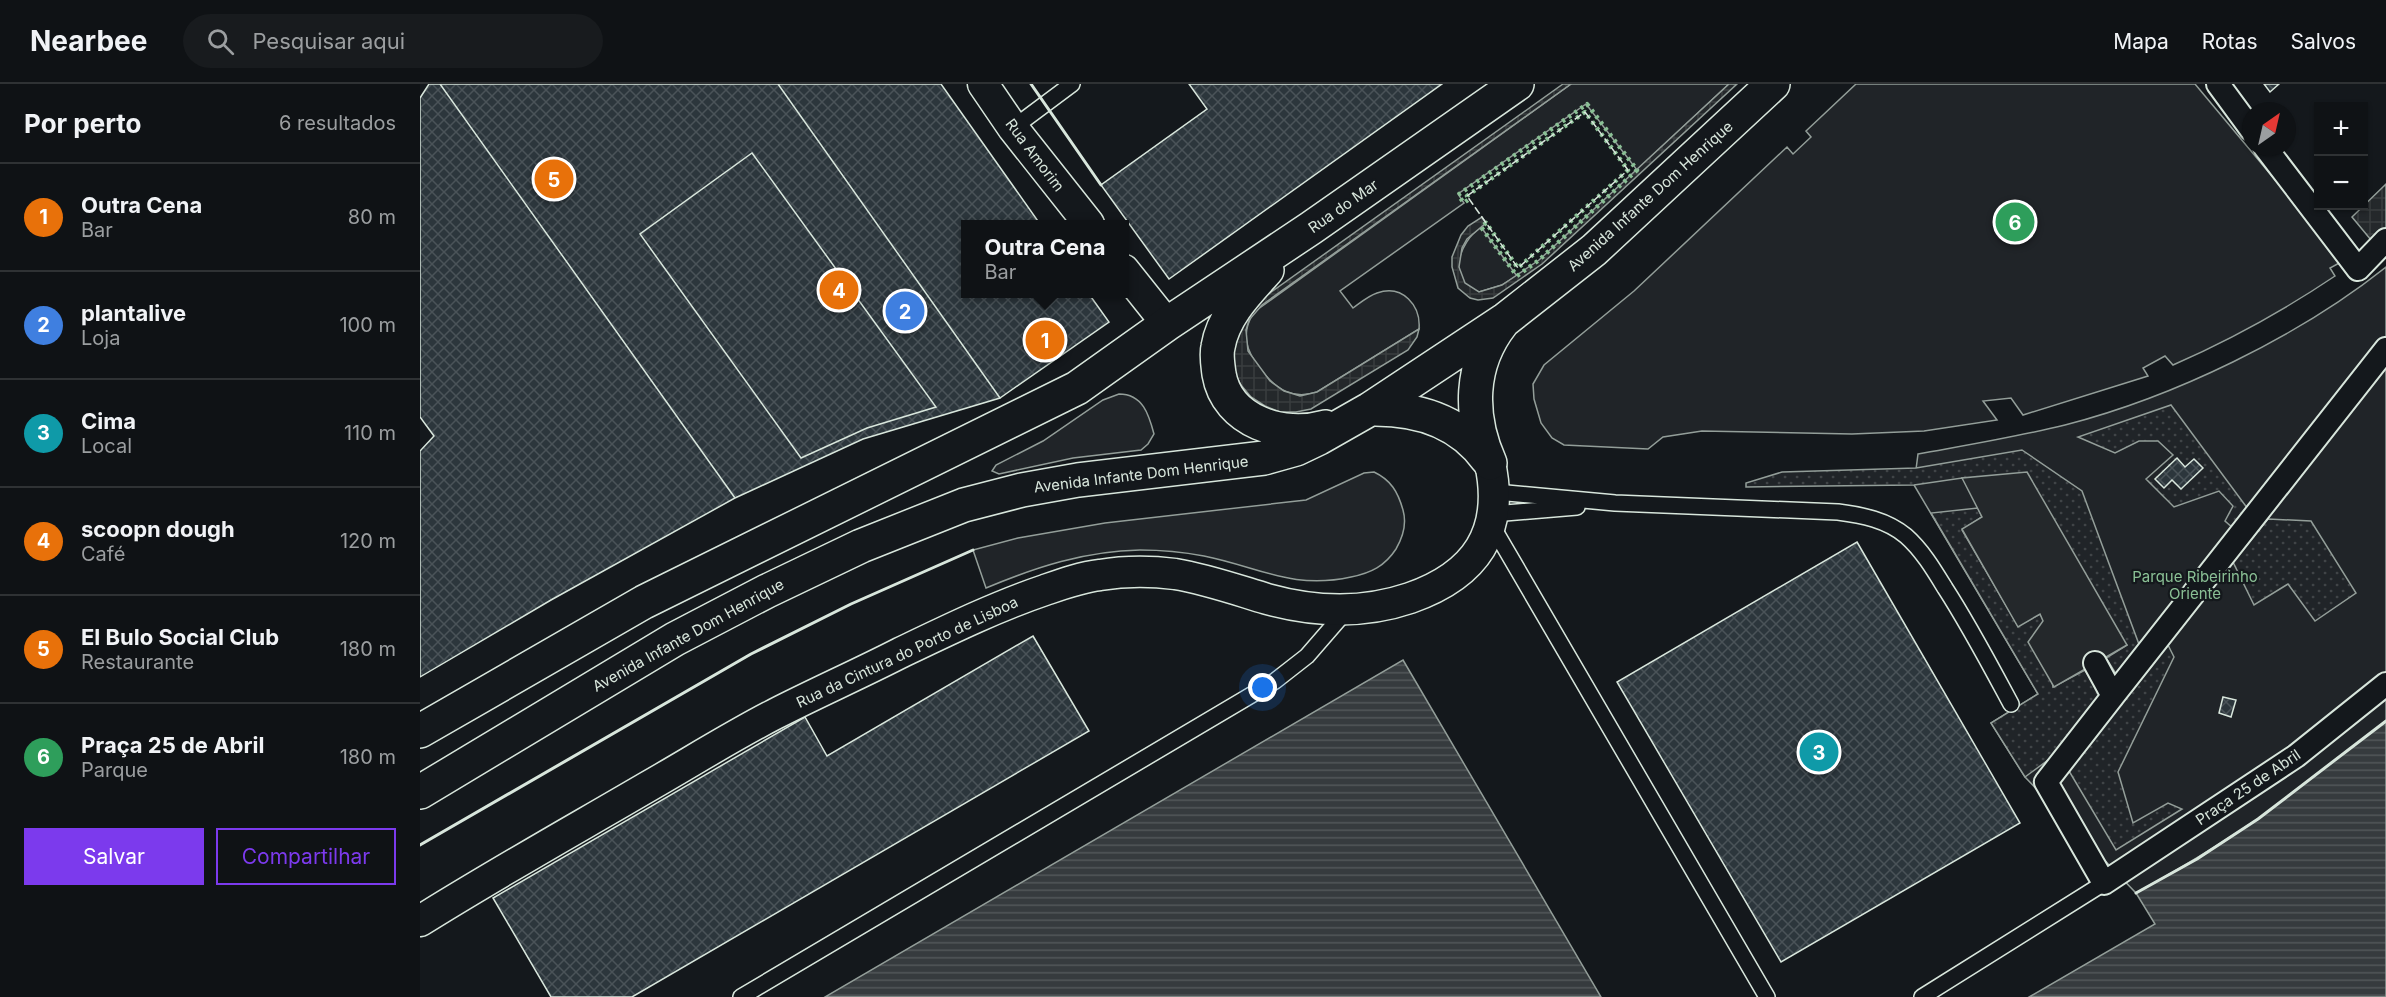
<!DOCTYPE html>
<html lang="pt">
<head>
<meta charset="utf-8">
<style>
	:root { --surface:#0f1215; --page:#181b1e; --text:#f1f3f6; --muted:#9b9ea0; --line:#2f3234; --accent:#7c3aed }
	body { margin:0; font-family:Inter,sans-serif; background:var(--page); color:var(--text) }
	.controls { position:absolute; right:18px; top:18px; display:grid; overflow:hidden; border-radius:0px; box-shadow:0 2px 4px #0004 }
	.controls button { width:54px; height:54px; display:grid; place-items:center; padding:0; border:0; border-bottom:2px solid var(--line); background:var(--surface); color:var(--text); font:30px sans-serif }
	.compass { position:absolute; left:1822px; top:18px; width:54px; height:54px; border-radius:50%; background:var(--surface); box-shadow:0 2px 4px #0004; rotate:34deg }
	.you { position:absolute; left:843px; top:604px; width:21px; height:21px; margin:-15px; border:4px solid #fff; border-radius:50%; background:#1a73e8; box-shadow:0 0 0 9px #1a73e833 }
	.badge { display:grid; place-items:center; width:39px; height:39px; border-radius:50%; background:var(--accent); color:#fff; font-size:20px; font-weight:700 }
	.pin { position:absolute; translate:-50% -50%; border:3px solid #fff; box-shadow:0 2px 6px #0006 }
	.popup { position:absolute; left:541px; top:136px; width:168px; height:78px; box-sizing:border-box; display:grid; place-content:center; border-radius:0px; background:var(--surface); filter:drop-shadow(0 2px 4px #0005); font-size:20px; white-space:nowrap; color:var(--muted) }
	.popup b { font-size:22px; color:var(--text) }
	.popup::after { content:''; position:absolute; left:50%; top:100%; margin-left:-12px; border:12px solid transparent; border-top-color:var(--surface) }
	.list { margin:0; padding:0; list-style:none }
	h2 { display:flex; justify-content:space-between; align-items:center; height:78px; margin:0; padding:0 24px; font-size:26px }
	h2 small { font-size:20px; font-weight:400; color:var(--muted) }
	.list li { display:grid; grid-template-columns:39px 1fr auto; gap:18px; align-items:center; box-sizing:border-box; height:108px; padding:0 24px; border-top:2px solid var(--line) }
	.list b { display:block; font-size:22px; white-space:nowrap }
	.list p { margin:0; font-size:20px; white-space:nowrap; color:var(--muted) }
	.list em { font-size:20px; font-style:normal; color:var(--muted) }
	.actions { display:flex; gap:12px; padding:18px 24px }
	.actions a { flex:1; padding:14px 0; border:2px solid var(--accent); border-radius:0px; text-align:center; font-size:21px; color:var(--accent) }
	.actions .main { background:var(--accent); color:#fff }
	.icon { flex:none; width:33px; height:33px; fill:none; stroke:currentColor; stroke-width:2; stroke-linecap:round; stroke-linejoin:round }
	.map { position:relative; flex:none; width:1966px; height:913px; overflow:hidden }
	header { display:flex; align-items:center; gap:36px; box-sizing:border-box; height:84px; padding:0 30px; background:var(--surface); border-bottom:2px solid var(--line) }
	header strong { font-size:28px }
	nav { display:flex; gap:33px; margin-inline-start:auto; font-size:21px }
	.search { width:420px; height:54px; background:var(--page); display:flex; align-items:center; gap:15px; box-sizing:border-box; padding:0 21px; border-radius:33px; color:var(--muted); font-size:22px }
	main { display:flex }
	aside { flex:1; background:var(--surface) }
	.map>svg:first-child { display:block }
</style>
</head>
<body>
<header>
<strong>Nearbee</strong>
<div class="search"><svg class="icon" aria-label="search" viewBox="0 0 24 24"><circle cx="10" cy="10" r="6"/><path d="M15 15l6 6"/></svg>Pesquisar aqui</div>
<nav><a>Mapa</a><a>Rotas</a><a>Salvos</a></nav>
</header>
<main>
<aside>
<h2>Por perto<small>6 resultados</small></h2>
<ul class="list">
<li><span class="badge" style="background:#e8710a">1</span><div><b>Outra Cena</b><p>Bar</p></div><em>80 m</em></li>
<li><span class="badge" style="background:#3f7fe0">2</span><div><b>plantalive</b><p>Loja</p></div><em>100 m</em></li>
<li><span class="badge" style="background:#0f9aa8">3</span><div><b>Cima</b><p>Local</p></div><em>110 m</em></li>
<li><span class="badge" style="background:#e8710a">4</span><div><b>scoopn dough</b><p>Café</p></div><em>120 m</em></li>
<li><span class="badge" style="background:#e8710a">5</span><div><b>El Bulo Social Club</b><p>Restaurante</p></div><em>180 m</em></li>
<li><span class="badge" style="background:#2e9e5b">6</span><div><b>Praça 25 de Abril</b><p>Parque</p></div><em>180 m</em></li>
</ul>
<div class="actions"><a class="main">Salvar</a><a>Compartilhar</a></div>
</aside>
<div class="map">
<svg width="1966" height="913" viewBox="0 0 1966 913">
	<defs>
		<pattern id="garden-dots" width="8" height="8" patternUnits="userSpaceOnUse" patternTransform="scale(1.5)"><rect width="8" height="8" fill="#202428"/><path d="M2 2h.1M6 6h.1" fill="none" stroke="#404447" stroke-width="1.8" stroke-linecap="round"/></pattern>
		<pattern id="plaza-grid" width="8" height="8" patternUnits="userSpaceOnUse" patternTransform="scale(1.5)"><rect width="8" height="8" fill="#24282b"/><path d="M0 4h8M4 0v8" fill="none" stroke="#393d3f"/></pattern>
		<pattern id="water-rules" width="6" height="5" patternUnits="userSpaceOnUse" patternTransform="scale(1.5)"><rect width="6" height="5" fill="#363b3e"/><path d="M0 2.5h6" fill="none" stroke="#525759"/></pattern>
		<pattern id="building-cross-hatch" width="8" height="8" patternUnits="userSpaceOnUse" patternTransform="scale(1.5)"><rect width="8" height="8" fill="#2c363c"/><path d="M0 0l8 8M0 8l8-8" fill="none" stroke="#4a5358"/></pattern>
	</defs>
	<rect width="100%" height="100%" fill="#14181c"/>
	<path fill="#202428" stroke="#939e99" stroke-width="1.5" d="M1151,0H1309L1217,86L1166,20L1038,110L1044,119L920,207L933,224C940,219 948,212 957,209C983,200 1001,222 999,245L897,308C873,316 857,306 841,286C826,267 820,250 834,228Z
		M1436,0H1775L1923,177L1910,184L1915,192C1863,227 1810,256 1753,281L1745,272L1723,284L1728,292L1603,331L1591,314L1563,317L1577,336L1504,347L1432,350L1282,347L1243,353L1228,365L1144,361L1132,354L1121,339L1114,315L1113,300L1124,281L1214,207L1367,63L1373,70L1391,53L1386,47Z
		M1061,143L1097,192L1082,201L1059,208C1025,198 1039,158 1061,143Z
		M1966,183V637C1890,704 1804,760 1716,809L1605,693L1571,639L1618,610L1494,401L1498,370C1547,361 1596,353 1645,341C1754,313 1878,253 1966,183Z
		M699,310C723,310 729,331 734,350L728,360L721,366L653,374L579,390L572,387L576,381L623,357L683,316Z
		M954,388C971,396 978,408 983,426C987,440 983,453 976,465C965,482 951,489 931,493C872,506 839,483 784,472C763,468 741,466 720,466C665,467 616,483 566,504L553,466L598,454L685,439L886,416L944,389Z"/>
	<path fill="url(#garden-dots)" stroke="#939e99" stroke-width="1.5" d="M1751,321L1828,425L1814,445L1805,437L1813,422L1799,407L1754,423L1726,395L1753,371L1738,357H1719L1695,369L1658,353Z
		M1602,366L1662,407L1720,563L1698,593L1686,574L1707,561L1542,394L1494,401L1326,403V399L1362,388L1496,384Z
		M1558,424L1562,433L1542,446L1598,542L1620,530L1624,537L1633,603L1665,586L1682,614L1635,671L1605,693L1571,639L1618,610L1511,429Z
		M1848,435L1891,437L1936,509L1895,537L1868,500L1834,521L1813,478Z
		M1748,561L1754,573L1698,688L1713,739L1748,719L1762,725L1696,766L1649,687Z"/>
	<path fill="#24282b" stroke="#939e99" stroke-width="1.5" d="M1607,388L1707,561L1634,603L1608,558L1623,537L1620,530L1598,543L1542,445L1562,433L1542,394Z"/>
	<path fill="url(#plaza-grid)" stroke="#939e99" stroke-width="1.5" d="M1143,0H1151L842,221L829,236L826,246L828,267L850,297L864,307L880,312L897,308L999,245L997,253L988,266L891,325L876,328H860L845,322L831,313L821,301L814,288L811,259L833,221Z
		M1309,0H1317L1122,180L1073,214L1058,216L1050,214L1038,204L1032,183V173L1041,151L1048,142L1062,133L1066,139L1047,155L1042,164L1039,183L1045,199L1059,208L1082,201L1119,176Z
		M1966,100V174L1932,133Z"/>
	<path fill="url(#water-rules)" stroke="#939e99" stroke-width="1.5" d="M983,576L1181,913H405Z
		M1966,637V913H1609L1735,840L1716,809L1777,775L1838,735Z"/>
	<path fill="url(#building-cross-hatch)" stroke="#d8e6dc" stroke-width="1.5" fill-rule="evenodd" d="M9,0H20L315,414L131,516L0,593V367L14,352L0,333V14Z
		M20,0H358L580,314L443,355L315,414ZM332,69L516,323L447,344L381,374L220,150Z
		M358,0H521L620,140H546V210H669L689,238L580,314Z
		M769,0H1022L749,195L681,101L787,25Z
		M1844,0H1859L1850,8Z
		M332,69L516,323L447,344L381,374L220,150Z
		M1757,374L1765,383L1774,375L1783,384L1761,405L1752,396L1744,404L1735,395Z
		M1437,458L1600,739L1361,878L1197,598Z
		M613,552L669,647L212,913H131L73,814L385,633L407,672Z
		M1803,613L1816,616L1811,633L1799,629Z"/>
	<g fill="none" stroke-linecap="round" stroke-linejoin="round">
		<g stroke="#d8e6dc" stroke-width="18">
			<path id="service" d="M593,44L652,0
				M1076,408L1195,419L1418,428C1442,431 1467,436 1486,452C1502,466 1514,486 1525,504C1549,541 1570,581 1591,620
				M1073,430L1157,423
				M1071,440L1347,913
				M321,913L855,597L887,572L926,527
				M1502,913L1684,799"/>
		</g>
		<g stroke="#d8e6dc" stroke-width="26">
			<path id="pedestrian" d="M1798,0L1831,45
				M1845,63L1938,185L1966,156
				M1675,579L1693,612L1626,698L1684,799L1876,672L1966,600
				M1693,612L1966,265"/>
		</g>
		<g stroke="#d8e6dc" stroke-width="33">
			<path id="minor" d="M563,0L593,44L669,140
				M704,186L747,240
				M0,837C75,790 152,747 229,702C271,678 312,652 355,630C396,609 439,590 480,569C528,546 575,523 625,506C642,500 661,493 680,491C704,487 731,487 755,490C786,495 817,506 847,515C894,528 943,530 990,514C1056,491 1085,448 1070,379"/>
		</g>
		<g stroke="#d8e6dc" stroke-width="36">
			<path id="primary" d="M847,186C827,208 803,232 798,263C796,271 798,282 799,290C807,338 863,355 905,343
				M950,325C995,324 1039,336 1067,375
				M1070,379C1049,332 1049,281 1082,239
				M0,647L224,518L657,304L747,240L891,144L1097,0
				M0,708L255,555L347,507L441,462L544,421L602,406L658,396L844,374L876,365L899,354L950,325L1086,235L1174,166L1353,0"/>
		</g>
		<use href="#service" stroke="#14181c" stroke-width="15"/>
		<use href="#pedestrian" stroke="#14181c" stroke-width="22"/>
		<use href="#minor" stroke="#14181c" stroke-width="30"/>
		<use href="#primary" stroke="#14181c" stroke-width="33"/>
		<path stroke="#8ac095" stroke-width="4.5" stroke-dasharray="3 4.5" stroke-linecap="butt" d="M1167,20L1217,86L1119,176L1097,192L1061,143L1066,139L1098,184L1208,86L1165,28L1047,112L1049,115L1044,119L1038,111Z"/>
		<path stroke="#d8e6dc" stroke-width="1.5" stroke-dasharray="8 3" stroke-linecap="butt" d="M1165,28L1208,86L1098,184L1047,112Z"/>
		<path stroke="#d8e6dc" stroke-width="3" d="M611,0L681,101
			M0,761L331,570L431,520L553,466
			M1716,809L1777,775L1838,735L1966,637"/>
	</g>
	<g text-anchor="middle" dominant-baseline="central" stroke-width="4.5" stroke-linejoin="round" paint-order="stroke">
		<g font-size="15" fill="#d8e6dc" stroke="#14181c">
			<text transform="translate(615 71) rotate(53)">Rua Amorim</text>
			<text transform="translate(1230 112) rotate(-42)">Avenida Infante Dom Henrique</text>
			<text transform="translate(923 122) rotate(-35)">Rua do Mar</text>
			<text transform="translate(721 390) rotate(-7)">Avenida Infante Dom Henrique</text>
			<text transform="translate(268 551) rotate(-29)">Avenida Infante Dom Henrique</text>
			<text transform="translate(487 568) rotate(-25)">Rua da Cintura do Porto de Lisboa</text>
			<text transform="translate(1828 703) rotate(-34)">Praça 25 de Abril</text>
		</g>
		<g font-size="15" fill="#8ac095" stroke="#14181c">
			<text x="1775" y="492">Parque Ribeirinho<tspan x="1775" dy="17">Oriente</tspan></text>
		</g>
	</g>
</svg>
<div class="controls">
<button>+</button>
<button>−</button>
</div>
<svg class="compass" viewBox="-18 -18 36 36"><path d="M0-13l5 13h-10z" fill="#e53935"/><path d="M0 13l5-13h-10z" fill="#9b9ea0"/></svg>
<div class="you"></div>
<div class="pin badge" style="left:625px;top:256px;background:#e8710a">1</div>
<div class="popup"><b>Outra Cena</b>Bar</div>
<div class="pin badge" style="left:485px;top:227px;background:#3f7fe0">2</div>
<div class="pin badge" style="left:1399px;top:668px;background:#0f9aa8">3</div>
<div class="pin badge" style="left:419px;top:206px;background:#e8710a">4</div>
<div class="pin badge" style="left:134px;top:95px;background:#e8710a">5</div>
<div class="pin badge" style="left:1595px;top:138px;background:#2e9e5b">6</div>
</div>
</main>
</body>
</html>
